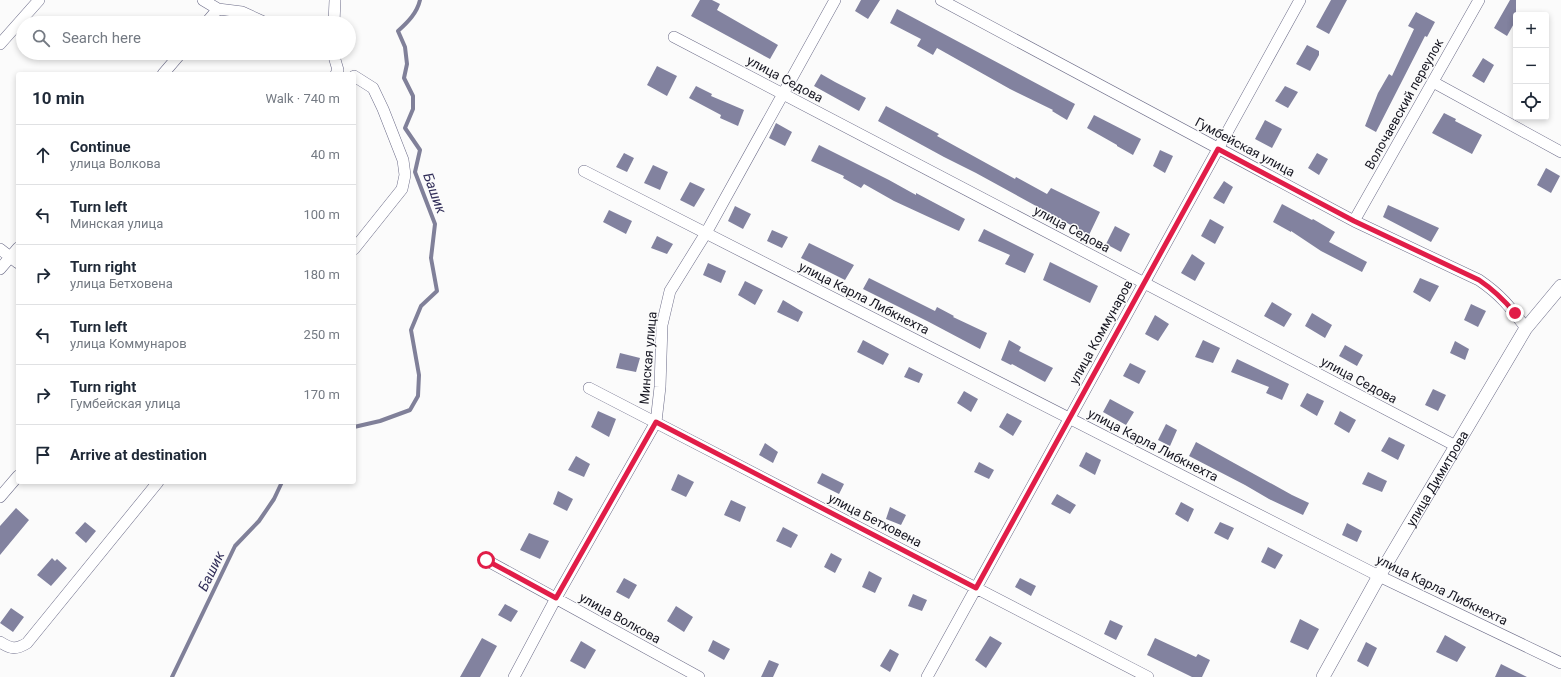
<!DOCTYPE html>
<html lang="en">
<head>
<meta charset="utf-8">
<style>
	:root { --surface:#fff; --page:#f2f2f3; --text:#1f2937; --muted:#747a83; --line:#e0e1e3 }
	body { margin:0; font-family:Roboto,sans-serif; background:var(--page); color:var(--text) }
	.controls { position:absolute; right:12px; top:12px; display:grid; overflow:hidden; border-radius:4px; box-shadow:0 2px 6px #0003 }
	.controls button { width:36px; height:36px; display:grid; place-items:center; padding:0; border:0; border-bottom:1px solid var(--line); background:var(--surface); color:var(--text); font:20px sans-serif }
	.stop { position:absolute; width:12px; height:12px; margin:-9px; border:3px solid #e11d48; border-radius:50%; background:#fff }
	.stop.end { background:#e11d48; border-color:#fff; box-shadow:0 1px 4px #0008 }
	.list { margin:0; padding:0; list-style:none }
	h2 { display:flex; justify-content:space-between; align-items:center; height:52px; margin:0; padding:0 16px; font-size:17px }
	h2 small { font-size:13px; font-weight:400; color:var(--muted) }
	.list li { display:grid; grid-template-columns:26px 1fr auto; gap:12px; align-items:center; box-sizing:border-box; height:60px; padding:0 16px; border-top:1px solid var(--line) }
	.list b { display:block; font-size:15px; white-space:nowrap }
	.list p { margin:0; font-size:13px; white-space:nowrap; color:var(--muted) }
	.list em { font-size:13px; font-style:normal; color:var(--muted) }
	.icon { flex:none; width:22px; height:22px; fill:none; stroke:currentColor; stroke-width:2; stroke-linecap:round; stroke-linejoin:round }
	.map { position:relative; flex:none; width:1561px; height:677px; overflow:hidden }
	.search { position:absolute; background:var(--surface); box-shadow:0 2px 6px #0003; left:16px; top:16px; width:340px; height:44px; display:flex; align-items:center; gap:10px; box-sizing:border-box; padding:0 14px; border-radius:22px; color:var(--muted); font-size:15px }
	.panel { position:absolute; background:var(--surface); box-shadow:0 2px 6px #0003; left:16px; top:72px; width:340px; height:412px; border-radius:4px }
	.map>svg:first-child { display:block }
</style>
</head>
<body>
<div class="map">
<svg width="1561" height="677" viewBox="0 0 1561 677">
	<rect width="100%" height="100%" fill="#fbfbfb"/>
	<g fill="none" stroke-linecap="round" stroke-linejoin="round">
		<path stroke="#808099" stroke-width="4" d="M354,427L380,421L410,410L418,396L419,375L411,330L421,306L437,291L431,258L435,224L415,172L420,150L405,128L413,109V96L404,78L407,64L405,47L398,31C408,22 417,13 420,0
			M172,677L235,546L259,521L274,499L282,482"/>
	</g>
	<path fill="#82829f" d="M700,0H712L720,4L717,10L778,45L770,59L691,16Z
		M861,0H880L868,19L855,11Z
		M1331,0H1347L1329,34L1316,27Z
		M1510,0H1516V20L1507,36L1494,28Z
		M897,9L1075,104L1067,120L1052,111L1053,110L1010,89L937,48L933,55L917,46L921,39L890,23Z
		M1416,12L1435,22L1427,37L1425,36L1376,132L1365,126L1378,93L1389,74L1392,76L1414,29L1408,26Z
		M1307,45L1319,51V55L1310,71L1296,64Z
		M1483,58L1494,65L1484,83L1472,76Z
		M657,66L677,76L667,96L647,85Z
		M821,74L835,82L866,98L859,111L814,86Z
		M696,86L712,94L711,96L744,110L738,126L720,118L721,115L689,98Z
		M1285,86L1298,92L1288,108L1275,101Z
		M886,106L939,134L937,136L1015,179L1016,177L1047,194L1051,188L1100,212L1089,235L976,173L944,157L878,121Z
		M1444,113L1456,119L1455,121L1482,135L1472,154L1432,133Z
		M1094,115L1141,139L1133,155L1117,146V145L1087,128Z
		M1265,120L1282,129L1272,148L1255,139Z
		M776,123L792,132L785,146L769,138Z
		M819,145L889,180L916,195V193L965,219L959,231L894,201L864,184L861,188L843,178L844,176L811,161Z
		M1160,150L1173,156L1165,173L1153,166Z
		M624,153L634,158L627,172L616,167Z
		M1317,153L1328,159L1319,175L1308,168Z
		M653,165L668,172L660,190L644,183Z
		M1546,168L1560,176L1551,193L1537,185Z
		M1224,181L1233,187L1224,204L1213,198Z
		M690,182L705,189L694,207L680,200Z
		M1282,204L1312,220L1313,219L1335,232L1329,242L1367,262L1362,272L1321,251L1291,231V232L1273,222Z
		M1388,205L1439,228L1431,242L1383,217Z
		M735,206L751,214L743,229L728,221Z
		M609,210L632,221L626,234L603,222Z
		M1210,219L1224,227L1215,244L1201,236Z
		M1115,226L1130,234L1121,252L1106,244Z
		M984,229L1034,254L1025,273L1005,264L1010,255L978,241Z
		M772,230L788,237L782,248L767,241Z
		M657,236L673,244L667,254L651,248Z
		M809,243L854,265L845,280L801,258Z
		M1192,254L1205,263L1195,281L1181,273Z
		M1050,262L1098,286L1090,303L1043,280Z
		M708,263L726,271L721,283L703,275Z
		M869,278L935,311L937,307L954,316L953,317L987,333L980,349L929,322L863,289Z
		M1420,278L1439,286L1430,302L1413,292Z
		M745,281L763,290L755,305L738,295Z
		M783,300L803,312L798,322L777,312Z
		M1272,302L1292,314L1284,327L1264,316Z
		M1471,304L1486,311L1478,327L1464,320Z
		M1312,313L1332,325L1325,338L1305,326Z
		M1155,315L1169,324L1158,341L1145,334Z
		M863,340L889,354L883,365L857,352Z
		M1009,340L1021,347L1019,351L1053,368L1045,382L1012,364L1011,365L1001,360Z
		M1203,340L1220,348L1213,363L1195,357Z
		M1455,341L1469,349L1465,360L1450,353Z
		M1345,345L1363,355L1357,366L1339,356Z
		M620,353L640,358L636,372L616,368Z
		M1237,359L1289,384L1282,400L1266,393L1269,387L1231,372Z
		M1130,363L1146,371L1139,384L1123,376Z
		M909,367L923,374L919,383L904,377Z
		M1433,389L1446,395L1438,411L1425,405Z
		M964,391L978,399L971,412L957,403Z
		M1307,393L1324,401L1317,416L1300,406Z
		M1110,399L1134,412L1126,425L1103,412Z
		M598,411L616,419L609,437L591,427Z
		M1340,411L1356,420L1349,433L1334,424Z
		M1007,413L1022,421L1013,436L999,427Z
		M1166,424L1177,430L1170,446L1158,440Z
		M1389,437L1405,445L1398,460L1381,451Z
		M1196,442L1292,495L1309,503L1303,515L1269,499L1245,485L1189,456Z
		M765,443L778,452L773,463L759,455Z
		M1086,452L1101,460L1095,475L1079,466Z
		M576,456L590,464L584,477L568,470Z
		M979,462L994,470L989,479L974,472Z
		M1368,472L1387,481L1382,492L1362,484Z
		M822,473L844,484L839,494L817,483Z
		M678,474L694,482L686,497L671,490Z
		M558,491L573,499L567,511L553,504Z
		M1057,494L1076,505L1070,514L1051,504Z
		M731,500L746,507L740,522L724,515Z
		M1181,502L1194,509L1188,522L1175,514Z
		M890,507L906,515L901,525L886,519Z
		M16,508L29,520L0,555V526Z
		M85,522L96,531L86,543L75,533Z
		M1220,522L1234,528L1228,540L1214,533Z
		M1347,523L1362,531L1357,542L1342,535Z
		M783,527L798,535L791,548L776,541Z
		M529,533L549,541L540,559L520,550Z
		M1268,547L1283,555L1275,569L1261,562Z
		M831,553L842,559L835,573L824,567Z
		M52,558L55,561L57,559L67,568L51,586L37,575Z
		M869,571L882,578L875,593L862,587Z
		M624,578L637,585L629,599L616,592Z
		M1020,578L1036,586L1031,596L1015,587Z
		M913,594L927,600L922,611L908,606Z
		M505,604L518,611L511,622L498,615Z
		M676,606L693,617L684,632L667,621Z
		M11,608L24,617L13,632L0,623Z
		M1300,619L1319,629L1308,650L1290,642Z
		M1110,620L1123,626L1116,640L1104,634Z
		M1445,635L1466,647L1457,662L1436,652Z
		M990,636L1002,643L986,668L975,660Z
		M482,638L497,646L480,677H460Z
		M1155,638L1196,657L1198,654L1210,660L1202,677H1192L1147,655Z
		M713,640L730,649L724,660L708,651Z
		M581,641L596,650L585,669L570,661Z
		M1366,642L1377,648L1368,667L1357,661Z
		M890,649L899,654L890,672L880,666Z
		M769,660L779,664L773,677H761Z
		M1501,664L1527,677H1495Z"/>
	<g fill="none" stroke-linecap="round" stroke-linejoin="round">
		<g stroke="#6c6c88" stroke-width="12">
			<path id="minor" d="M203,0L218,9L242,12L266,23
				M941,0L1354,221L1479,280C1501,295 1510,307 1526,328
				M206,23L218,9
				M334,23L335,0
				M674,37L1456,446
				M0,44L39,0
				M333,53L338,70L336,74
				M163,74L181,53
				M354,76L373,88L383,109L403,160L405,175L402,189L354,249
				M1433,82L1561,152
				M584,171L1379,576L1561,663
				M1354,221L1479,0
				M0,249L18,263
				M0,269L18,248
				M589,388L1148,677
				M0,497L18,476
				M486,560L699,677
				M0,642C11,649 16,650 27,643L158,482
				M514,677L556,598L656,422L660,387L662,325L670,291L706,233L835,0
				M927,677L1300,0"/>
		</g>
		<g stroke="#6c6c88" stroke-width="14">
			<g id="tertiary">
				<path id="s1" d="M1323,677L1379,576L1526,328L1561,286"/>
			</g>
		</g>
		<use href="#minor" stroke="#fff" stroke-width="11"/>
		<use href="#tertiary" stroke="#fff" stroke-width="13"/>
	</g>
	<g fill="none" stroke-linecap="round" stroke-linejoin="round">
		<path stroke="#e11d48" stroke-width="5" d="M486,560L556,598L656,422L976,588L1218,149L1354,221L1479,280C1494,290 1504,300 1515,313"/>
	</g>
	<g text-anchor="middle" dominant-baseline="central" stroke-width="3" stroke-linejoin="round" paint-order="stroke">
		<g font-size="13" fill="#161621" stroke="#fbfbfb">
			<text transform="translate(785 79) rotate(28)">улица Седова</text>
			<text transform="translate(1404 104) rotate(-61)">Волочаевский переулок</text>
			<text transform="translate(1245 147) rotate(28)">Гумбейская улица</text>
			<text transform="translate(1072 229) rotate(28)">улица Седова</text>
			<text transform="translate(864 298) rotate(27)">улица Карла Либкнехта</text>
			<text transform="translate(1101 332) rotate(-61)">улица Коммунаров</text>
			<text transform="translate(648 358) rotate(-85)">Минская улица</text>
			<text transform="translate(1359 380) rotate(28)">улица Седова</text>
			<text transform="translate(1153 445) rotate(27)">улица Карла Либкнехта</text>
			<text stroke="none"><textPath href="#s1" startOffset="229">улица Димитрова</textPath></text>
			<text transform="translate(875 520) rotate(27)">улица Бетховена</text>
			<text transform="translate(1442 590) rotate(26)">улица Карла Либкнехта</text>
			<text transform="translate(620 618) rotate(29)">улица Волкова</text>
		</g>
		<g font-size="14" font-style="italic" fill="#322f59" stroke="#fbfbfb">
			<text transform="translate(435 193) rotate(70)">Башик</text>
			<text transform="translate(211 571) rotate(-64)">Башик</text>
		</g>
	</g>
</svg>
<div class="controls">
<button>+</button>
<button>−</button>
<button><svg class="icon" aria-label="locate" viewBox="0 0 24 24"><circle cx="12" cy="12" r="6"/><path d="M12 2v4M12 18v4M2 12h4M18 12h4"/></svg></button>
</div>
<div class="stop" style="left:486px;top:560px"></div>
<div class="stop end" style="left:1515px;top:313px"></div>
<div class="search"><svg class="icon" aria-label="search" viewBox="0 0 24 24"><circle cx="10" cy="10" r="6"/><path d="M15 15l6 6"/></svg>Search here</div>
<section class="panel">
<h2>10 min<small>Walk · 740 m</small></h2>
<ul class="list">
<li><svg class="icon" aria-label="ahead" viewBox="0 0 24 24"><path d="M12 20V5M6 11l6-6 6 6"/></svg><div><b>Continue</b><p>улица Волкова</p></div><em>40 m</em></li>
<li><svg class="icon" aria-label="left" viewBox="0 0 24 24"><path d="M17 20v-9H6M10 6l-5 5 5 5"/></svg><div><b>Turn left</b><p>Минская улица</p></div><em>100 m</em></li>
<li><svg class="icon" aria-label="right" viewBox="0 0 24 24"><path d="M7 20v-9h11M14 6l5 5-5 5"/></svg><div><b>Turn right</b><p>улица Бетховена</p></div><em>180 m</em></li>
<li><svg class="icon" aria-label="left" viewBox="0 0 24 24"><path d="M17 20v-9H6M10 6l-5 5 5 5"/></svg><div><b>Turn left</b><p>улица Коммунаров</p></div><em>250 m</em></li>
<li><svg class="icon" aria-label="right" viewBox="0 0 24 24"><path d="M7 20v-9h11M14 6l5 5-5 5"/></svg><div><b>Turn right</b><p>Гумбейская улица</p></div><em>170 m</em></li>
<li><svg class="icon" aria-label="arrive" viewBox="0 0 24 24"><path d="M6 21V4h12l-3 4 3 4H6"/></svg><div><b>Arrive at destination</b></div></li>
</ul>
</section>
</div>
</body>
</html>
